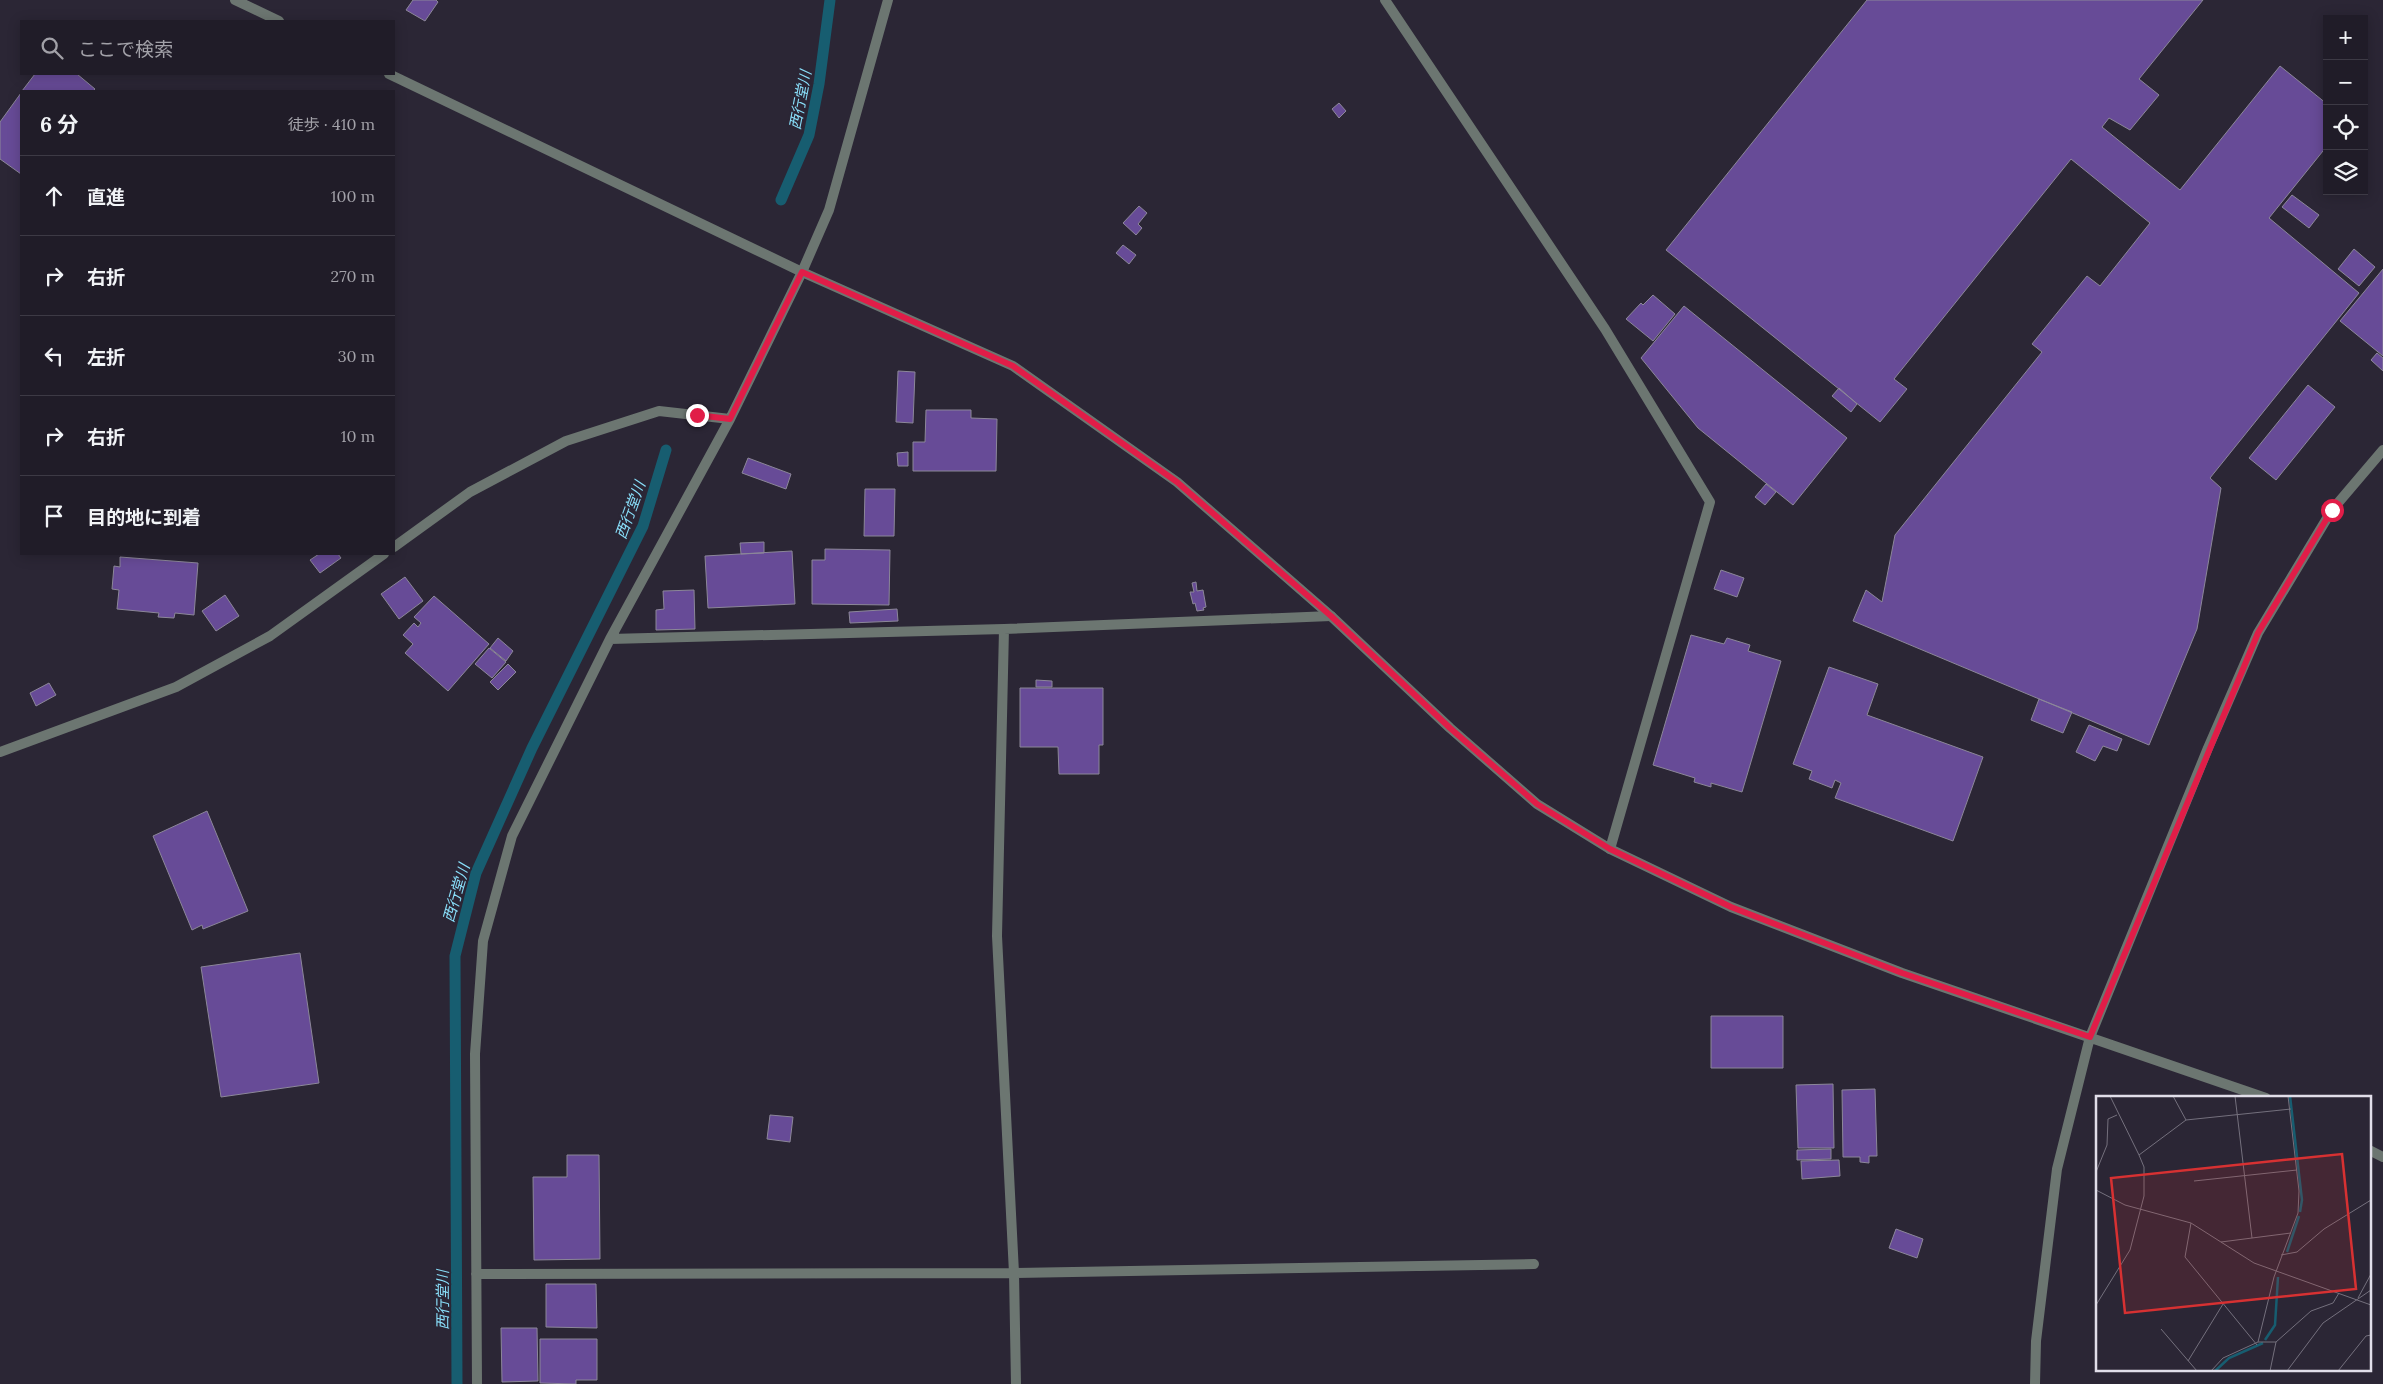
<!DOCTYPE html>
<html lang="ja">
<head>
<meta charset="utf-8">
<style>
	:root { --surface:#201c28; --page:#282530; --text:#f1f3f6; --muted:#a2a1a8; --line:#3d3a45 }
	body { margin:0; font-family:Lora,"Noto Sans JP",serif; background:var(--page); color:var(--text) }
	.controls { position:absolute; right:15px; top:15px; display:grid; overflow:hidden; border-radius:0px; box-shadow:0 2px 12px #0003 }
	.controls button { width:45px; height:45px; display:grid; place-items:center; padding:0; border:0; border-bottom:1px solid var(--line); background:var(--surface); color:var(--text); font:25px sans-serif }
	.stop { position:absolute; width:15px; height:15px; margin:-11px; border:4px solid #e11d48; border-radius:50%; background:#fff }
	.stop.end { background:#e11d48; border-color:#fff; box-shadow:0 1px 5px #0008 }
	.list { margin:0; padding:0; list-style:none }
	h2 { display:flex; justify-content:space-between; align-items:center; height:65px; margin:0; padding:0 20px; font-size:21px }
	h2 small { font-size:16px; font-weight:400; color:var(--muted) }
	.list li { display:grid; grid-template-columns:32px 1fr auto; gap:15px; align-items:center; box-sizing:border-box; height:80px; padding:0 20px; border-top:1px solid var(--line) }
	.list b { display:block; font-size:19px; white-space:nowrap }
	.list em { font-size:16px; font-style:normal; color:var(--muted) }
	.icon { flex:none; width:28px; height:28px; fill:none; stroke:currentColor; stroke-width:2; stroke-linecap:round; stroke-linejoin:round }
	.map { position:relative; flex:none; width:2383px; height:1384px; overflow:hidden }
	.search { position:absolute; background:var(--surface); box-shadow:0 2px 12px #0003; left:20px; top:20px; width:375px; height:55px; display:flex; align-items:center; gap:12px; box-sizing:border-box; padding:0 18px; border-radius:0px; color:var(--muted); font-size:19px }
	.panel { position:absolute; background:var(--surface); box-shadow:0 2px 12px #0003; left:20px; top:90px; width:375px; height:465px; border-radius:0px }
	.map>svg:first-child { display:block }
</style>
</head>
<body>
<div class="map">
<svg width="2383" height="1384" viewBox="0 0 2383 1384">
	<rect width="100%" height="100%" fill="#2b2635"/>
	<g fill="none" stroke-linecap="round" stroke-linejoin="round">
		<path stroke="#175d70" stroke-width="11" d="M781,200L809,135L819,84L830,0
			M457,1384L455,956L476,873L532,748L643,526L666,450"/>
	</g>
	<path fill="#674b97" stroke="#8c8799" d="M413,0H436L438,2L425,21L406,10Z
		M1867,0H2203L2139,79L2159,95L2130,130L2109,118L2102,127L2180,190L2280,66L2327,104V146L2269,218L2359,293L2210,478L2221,488L2197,629L2149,745L1853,621L1866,590L1882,602L1895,535L2042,352L2032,344L2087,276L2100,286L2150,223L2071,159L1894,379L1907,389L1880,422L1666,250Z
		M35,74H77L95,89L93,91H22Z
		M21,93V174L0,159V122Z
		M1339,103L1346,111L1339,118L1332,109Z
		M2292,195L2319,215L2309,228L2282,207Z
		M1139,206L1147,213L1138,224L1142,228L1136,235L1123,223Z
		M1123,245L1136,255L1129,264L1116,253Z
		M2354,249L2375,267L2359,286L2338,269Z
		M2383,269V356L2340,321Z
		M1653,295L1675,314L1653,341L1626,319L1641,303L1643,305Z
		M1684,306L1847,438L1793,505L1698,428L1641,358Z
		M2377,353L2383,358V371L2371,360Z
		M898,371L915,372L913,423L896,422Z
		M2308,385L2335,407L2276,480L2249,458Z
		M1839,388L1857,404L1851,412L1832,396Z
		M926,410H971V418L997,419L996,471H913V442H925Z
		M908,452V466H898L897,453Z
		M748,458L791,474L786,489L742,473Z
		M1766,484L1776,492L1765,505L1755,497Z
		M865,489H895L894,536H864Z
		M764,542V553L741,554L740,543Z
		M825,549L890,550L889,605L812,604V560H825Z
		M792,551L795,604L708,608L705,556Z
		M319,554H338L341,558L320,573L310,560Z
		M120,557L198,563L194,615L175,613L174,618L158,617L159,613L117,609L119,590L112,589L114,566L120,567Z
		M1721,570L1744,578L1737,597L1714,589Z
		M405,577L423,601L399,619L381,594Z
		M1196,582L1197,591L1203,590L1206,607L1203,608L1204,610L1197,611L1195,603L1193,604L1190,592H1194L1192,583Z
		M694,590L695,629L656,630V610L664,609L663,591Z
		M225,595L239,616L216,631L202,611Z
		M434,596L489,644L448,691L405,653L413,644L403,635L414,623L418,627L421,623L414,617Z
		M897,609L898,621L850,623L849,612Z
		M1691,635L1724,644L1727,638L1750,645L1748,651L1781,661L1742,792L1711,783V787L1694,782L1695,778L1653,765Z
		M498,638L513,651L506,661L490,648Z
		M489,648L506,662L492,678L475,664Z
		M508,664L516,672L498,690L490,682Z
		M1829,667L1878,684L1867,715L1983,757L1953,841L1835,798L1841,783L1835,780L1832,788L1809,779L1812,771L1793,764Z
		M1036,680L1052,681V687H1036Z
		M49,683L56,695L36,706L30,693Z
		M1020,688H1103V745H1099V774H1059L1058,747H1020Z
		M2039,699L2072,712L2063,733L2031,720Z
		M2089,725L2122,739L2117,751L2103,746L2095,761L2076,752Z
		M207,811L248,911L203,929L202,925L192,930L153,836Z
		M300,953L319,1083L221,1097L201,967Z
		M1711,1016H1783V1068H1711Z
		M1833,1084L1834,1148H1798L1796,1085Z
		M1875,1089L1877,1156H1869V1163L1860,1162V1157H1843L1842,1090Z
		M770,1115L793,1117L790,1142L767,1139Z
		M1831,1149V1159L1797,1160V1150Z
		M567,1155H599L600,1259L534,1260L533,1177H567Z
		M1839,1160L1840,1176L1802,1179L1801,1161Z
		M1896,1229L1923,1239L1917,1258L1889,1248Z
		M546,1284H596L597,1328L546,1327Z
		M501,1328H537L538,1381L502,1382Z
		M540,1339H597V1380H576V1384L540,1383Z"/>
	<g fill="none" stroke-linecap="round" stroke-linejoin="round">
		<path stroke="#6c7671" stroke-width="10" d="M1385,0L1605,329L1710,502L1610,849
			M394,547L470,492L566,441L659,411L730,419
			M1004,629L997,936L1014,1273L1016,1384
			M610,639L1004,629L1331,616
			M0,752L176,687L270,636L384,554
			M476,1274L1014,1273L1534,1264
			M477,1384L475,1054L483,941L512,836L610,639L730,419L802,272L829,210L888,0"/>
		<path stroke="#6c7671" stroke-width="10" d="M235,0L279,21
			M389,74L802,272L1013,366L1177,482L1331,616L1450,728L1537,804L1610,849L1731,907L1902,973L2266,1098
			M2369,1150L2383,1157
			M2035,1384L2036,1341L2057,1169L2090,1037L2208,748L2258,633L2332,510L2383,450"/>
	</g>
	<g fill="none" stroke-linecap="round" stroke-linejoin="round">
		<path stroke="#e11d48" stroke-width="6" d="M697,415L730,419L802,272L1013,366L1177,482L1331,616L1450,728L1537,804L1610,849L1731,907L1902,973L2090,1037L2258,633L2332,510"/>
	</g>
	<g text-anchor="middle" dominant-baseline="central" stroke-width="4" stroke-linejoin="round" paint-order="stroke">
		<g font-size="15" font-style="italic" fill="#89dffa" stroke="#2b2635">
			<text transform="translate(800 100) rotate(-79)">西行堂川</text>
			<text transform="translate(630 510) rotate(-70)">西行堂川</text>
			<text transform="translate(456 893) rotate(-74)">西行堂川</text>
			<text transform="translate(442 1300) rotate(-90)">西行堂川</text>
		</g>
	</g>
	<g transform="translate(2096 1096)">
		<rect width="275" height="275" fill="#2b2635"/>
		<path fill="none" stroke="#175d70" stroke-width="2.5" d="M194,0L206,104L204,116M191,156L203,120M169,244L179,229L182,181M119,275L133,262L167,247"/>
		<path fill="none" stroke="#74707d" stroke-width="1" d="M77,0L90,24M139,0L156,142M43,59L90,24L195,13M0,76L11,49L12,23L21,19M98,85L201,74M0,94L29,109L95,127L158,167L275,209M95,127L89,161L161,249M125,146L195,137M185,159L201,156L228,133L275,104M262,202L275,178M0,209L34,154L48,100V71L43,59L14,0M65,233L101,275M162,246H180L215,215L237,207L243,197M92,265L127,208M115,275L127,262L162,246L178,181L202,117L203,95L192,0M174,275L180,246M191,275L227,227L275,194M242,275L270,240L275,239"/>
		<path fill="#d73132" fill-opacity="0.15" stroke="#d73132" stroke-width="2.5" d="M246,58L260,193L29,217L15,82Z"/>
		<rect width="275" height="275" fill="none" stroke="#e1dee9" stroke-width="2.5"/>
	</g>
</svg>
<div class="controls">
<button>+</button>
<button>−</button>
<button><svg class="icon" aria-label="locate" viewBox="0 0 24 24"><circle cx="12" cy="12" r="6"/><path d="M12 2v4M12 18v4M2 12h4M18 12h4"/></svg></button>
<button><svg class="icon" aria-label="layers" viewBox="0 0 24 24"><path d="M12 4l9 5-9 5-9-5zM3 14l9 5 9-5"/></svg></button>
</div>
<div class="stop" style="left:2332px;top:510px"></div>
<div class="stop end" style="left:697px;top:415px"></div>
<div class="search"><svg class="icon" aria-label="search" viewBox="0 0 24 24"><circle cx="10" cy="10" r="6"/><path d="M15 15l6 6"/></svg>ここで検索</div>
<section class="panel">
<h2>6 分<small>徒歩 · 410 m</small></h2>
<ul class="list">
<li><svg class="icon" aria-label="ahead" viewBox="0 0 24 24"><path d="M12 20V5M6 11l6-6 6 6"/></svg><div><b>直進</b></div><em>100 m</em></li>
<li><svg class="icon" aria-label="right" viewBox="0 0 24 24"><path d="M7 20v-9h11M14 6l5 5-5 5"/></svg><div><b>右折</b></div><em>270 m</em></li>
<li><svg class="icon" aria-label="left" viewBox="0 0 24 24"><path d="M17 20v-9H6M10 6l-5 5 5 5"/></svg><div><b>左折</b></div><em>30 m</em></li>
<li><svg class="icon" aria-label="right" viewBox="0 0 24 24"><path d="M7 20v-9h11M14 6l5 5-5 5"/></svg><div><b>右折</b></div><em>10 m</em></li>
<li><svg class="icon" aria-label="arrive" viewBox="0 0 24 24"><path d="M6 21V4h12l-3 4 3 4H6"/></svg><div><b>目的地に到着</b></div></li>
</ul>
</section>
</div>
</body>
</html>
